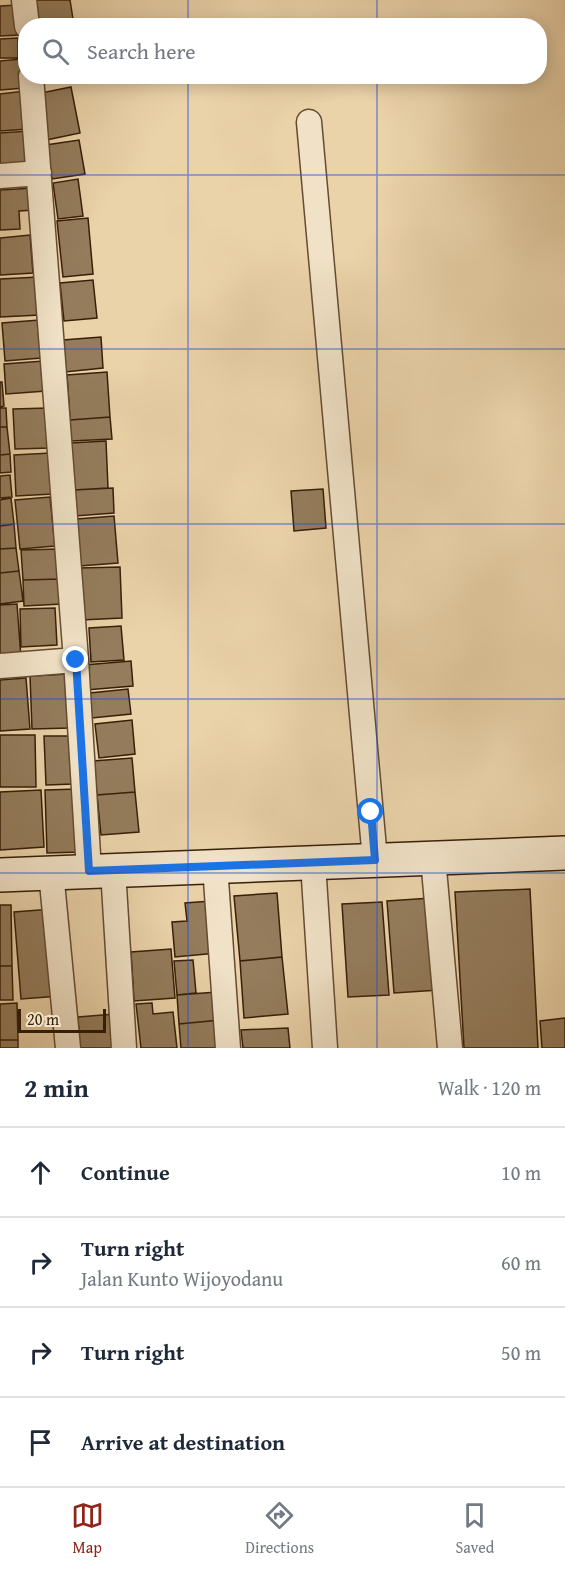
<!DOCTYPE html>
<html lang="en">
<head>
<meta charset="utf-8">
<style>
	:root { --surface:#fff; --page:#f6f6f7; --text:#1f2937; --muted:#747a83; --line:#e0e1e3; --accent:#8f2418 }
	body { margin:0; font-family:"Gentium Book Plus",serif; background:var(--page); color:var(--text) }
	.scale { position:absolute; left:18px; bottom:15px; width:88px; box-sizing:border-box; padding-left:6px; border:3px solid #371f08; border-top:0; font-size:16px; line-height:21px; white-space:nowrap; color:#371f08; -webkit-text-stroke:4px #f1e2c7; paint-order:stroke }
	.stop { position:absolute; width:18px; height:18px; margin:-14px; border:4px solid #1a73e8; border-radius:50%; background:#fff }
	.stop.end { background:#1a73e8; border-color:#fff; box-shadow:0 2px 6px #0008 }
	.list { margin:0; padding:0; list-style:none }
	h2 { display:flex; justify-content:space-between; align-items:center; height:78px; margin:0; padding:0 24px; font-size:26px }
	h2 small { font-size:20px; font-weight:400; color:var(--muted) }
	.list li { display:grid; grid-template-columns:39px 1fr auto; gap:18px; align-items:center; box-sizing:border-box; height:90px; padding:0 24px; border-top:2px solid var(--line) }
	.list b { display:block; font-size:22px; white-space:nowrap }
	.list p { margin:0; font-size:20px; white-space:nowrap; color:var(--muted) }
	.list em { font-size:20px; font-style:normal; color:var(--muted) }
	.icon { flex:none; width:33px; height:33px; fill:none; stroke:currentColor; stroke-width:2; stroke-linecap:round; stroke-linejoin:round }
	.map { position:relative; flex:none; width:565px; height:1048px; overflow:hidden }
	.search { position:absolute; background:var(--surface); box-shadow:0 3px 15px #0003; left:18px; right:18px; top:18px; height:66px; display:flex; align-items:center; gap:15px; box-sizing:border-box; padding:0 21px; border-radius:24px; color:var(--muted); font-size:22px }
	.sheet { height:438px; background:var(--surface) }
	nav { display:flex; justify-content:space-around; align-items:center; box-sizing:border-box; height:84px; border-top:2px solid var(--line); background:var(--surface); font-size:16px; color:var(--muted) }
	nav a { display:grid; justify-items:center; gap:3px }
	nav .on { color:var(--accent) }
	.map>svg:first-child { display:block }
</style>
</head>
<body>
<div class="map">
<svg width="565" height="1048" viewBox="0 0 565 1048">
	<rect width="100%" height="100%" fill="#ead2a9"/>
	<filter id="stains"><feTurbulence type="fractalNoise" baseFrequency=".00333" numOctaves="4"/><feColorMatrix values="0 0 0 0 .2 0 0 0 0 .09 0 0 0 0 .02 0 0 0 .5 -.17"/></filter>
	<radialGradient id="worn" r=".72"><stop offset=".6" stop-color="#630" stop-opacity="0"/><stop offset="1" stop-color="#630" stop-opacity=".3"/></radialGradient>
	<path fill="#947c5c" stroke="#371f08" stroke-width="1.5" d="M34,0H70L73,19L37,24Z
		M17,5L19,35L0,36V6Z
		M18,38V58H0V39Z
		M21,59L24,88L0,90V61Z
		M71,87L80,133L46,140L36,94Z
		M25,91L28,129L0,131V94Z
		M29,131L31,165L0,166V133Z
		M79,140L85,174L52,179L46,145Z
		M78,179L83,216L58,219L53,183Z
		M34,188L36,210L19,211L20,229L0,230V190Z
		M88,218L93,274L63,277L57,221Z
		M30,235L33,273L0,275V238Z
		M38,277L40,315L0,317V279Z
		M93,280L97,318L64,321L60,283Z
		M39,320L41,358L5,361L2,323Z
		M101,337L103,368L65,372L63,340Z
		M44,361L46,391L6,394L4,364Z
		M107,372L110,417L70,420L67,375Z
		M0,382H2L4,406L0,407Z
		M0,408H6L7,427H0Z
		M47,408L50,448L15,449L13,409Z
		M110,417L112,439L71,441L70,420Z
		M0,427H7L10,454L0,455Z
		M106,441L108,488L74,490L71,443Z
		M51,453L52,494L16,496L14,455Z
		M10,454L11,472L0,473V455Z
		M10,475L12,497L0,498V476Z
		M113,488L114,513L75,516L74,490Z
		M323,489L326,528L294,531L291,491Z
		M50,497L55,546L20,549L15,500Z
		M11,498L14,524L0,526V500Z
		M114,516L118,563L80,566L77,519Z
		M14,524L16,548L0,549V526Z
		M16,548L19,571L0,573V549Z
		M59,549L60,579L23,580L21,550Z
		M120,567L122,618L81,620L79,568Z
		M19,571L23,601L0,604V573Z
		M60,579L62,604L24,606L23,580Z
		M17,604L21,658L0,659V605Z
		M55,608L57,645L21,647L20,609Z
		M121,626L124,660L91,662L89,628Z
		M131,661L133,686L86,690L84,665Z
		M68,674L70,728L32,729L30,676Z
		M26,678L30,729L0,731V680Z
		M128,689L131,714L92,718L90,693Z
		M132,720L135,754L99,758L95,724Z
		M0,735H35L36,787H0Z
		M44,736H73L74,784L46,785Z
		M132,758L135,792L97,795L93,761Z
		M78,789L80,852L47,853L45,790Z
		M41,790L44,847L0,850V792Z
		M135,792L139,832L101,835L97,795Z
		M530,889L538,1048H464L455,892Z
		M277,893L282,957L240,961L234,896Z
		M431,898L439,990L394,993L387,901Z
		M211,901L217,953L175,957L172,922L187,921L185,903Z
		M382,902L389,995L348,997L342,904Z
		M0,905H11L12,966H0Z
		M52,909L60,996L21,999L14,912Z
		M171,949L175,998L134,1001L131,952Z
		M282,957L288,1014L244,1018L240,961Z
		M193,960L196,993L177,995L174,961Z
		M0,966H12L13,1000H0Z
		M217,992L220,1020L179,1024L177,995Z
		M17,1003L18,1040H0V1004Z
		M152,1003L153,1014L173,1012L177,1048H141L136,1004Z
		M115,1014L118,1048H80L78,1017Z
		M565,1018V1048H542L540,1021Z
		M220,1020L222,1048H181L179,1024Z
		M288,1028L290,1048H243L241,1030Z
		M0,1040H18V1048H0Z"/>
	<g fill="none" stroke-linecap="round" stroke-linejoin="round">
		<g stroke="#644c30" stroke-width="27">
			<path id="street" d="M24,0L27,26
				M31,76L76,660L89,871
				M309,122L375,860
				M0,176L39,173
				M0,666L76,660
				M433,858L450,1048
				M313,863L325,1048
				M215,866L228,1048
				M113,870L124,1048
				M51,872L68,1048"/>
		</g>
		<g stroke="#371f08" stroke-width="36">
			<path id="secondary" d="M0,875L565,853"/>
		</g>
		<use href="#street" stroke="#f1e2c7" stroke-width="24"/>
		<use href="#secondary" stroke="#f1e2c7" stroke-width="33"/>
	</g>
	<g fill="none" stroke-linecap="round" stroke-linejoin="round">
		<path stroke="#1a73e8" stroke-width="8" d="M76,660L89,871L375,860L371,812"/>
	</g>
	<path fill="none" stroke="#1d4ed8" stroke-width="1.5" stroke-opacity="0.55" d="M188,0V26M377,0V26M188,76V1048M377,76V1048M0,175H565M0,349H565M0,524H565M0,699H565M0,873H565"/>
	<rect width="100%" height="100%" filter="url(#stains)"/>
	<rect width="100%" height="100%" fill="url(#worn)"/>
</svg>
<div class="scale">20 m</div>
<div class="stop" style="left:371px;top:812px"></div>
<div class="stop end" style="left:76px;top:660px"></div>
<div class="search"><svg class="icon" aria-label="search" viewBox="0 0 24 24"><circle cx="10" cy="10" r="6"/><path d="M15 15l6 6"/></svg>Search here</div>
</div>
<section class="sheet">
<h2>2 min<small>Walk · 120 m</small></h2>
<ul class="list">
<li><svg class="icon" aria-label="ahead" viewBox="0 0 24 24"><path d="M12 20V5M6 11l6-6 6 6"/></svg><div><b>Continue</b></div><em>10 m</em></li>
<li><svg class="icon" aria-label="right" viewBox="0 0 24 24"><path d="M7 20v-9h11M14 6l5 5-5 5"/></svg><div><b>Turn right</b><p>Jalan Kunto Wijoyodanu</p></div><em>60 m</em></li>
<li><svg class="icon" aria-label="right" viewBox="0 0 24 24"><path d="M7 20v-9h11M14 6l5 5-5 5"/></svg><div><b>Turn right</b></div><em>50 m</em></li>
<li><svg class="icon" aria-label="arrive" viewBox="0 0 24 24"><path d="M6 21V4h12l-3 4 3 4H6"/></svg><div><b>Arrive at destination</b></div></li>
</ul>
</section>
<nav>
<a class="on"><svg class="icon" aria-label="map" viewBox="0 0 24 24"><path d="M3 6l6-2 6 2 6-2v14l-6 2-6-2-6 2zM9 4v14M15 6v14"/></svg>Map</a>
<a><svg class="icon" aria-label="directions" viewBox="0 0 24 24"><path d="M12 3l9 9-9 9-9-9zM9 14v-3h6M13 9l2 2-2 2"/></svg>Directions</a>
<a><svg class="icon" aria-label="saved" viewBox="0 0 24 24"><path d="M7 4h10v16l-5-4-5 4z"/></svg>Saved</a>
</nav>
</body>
</html>
